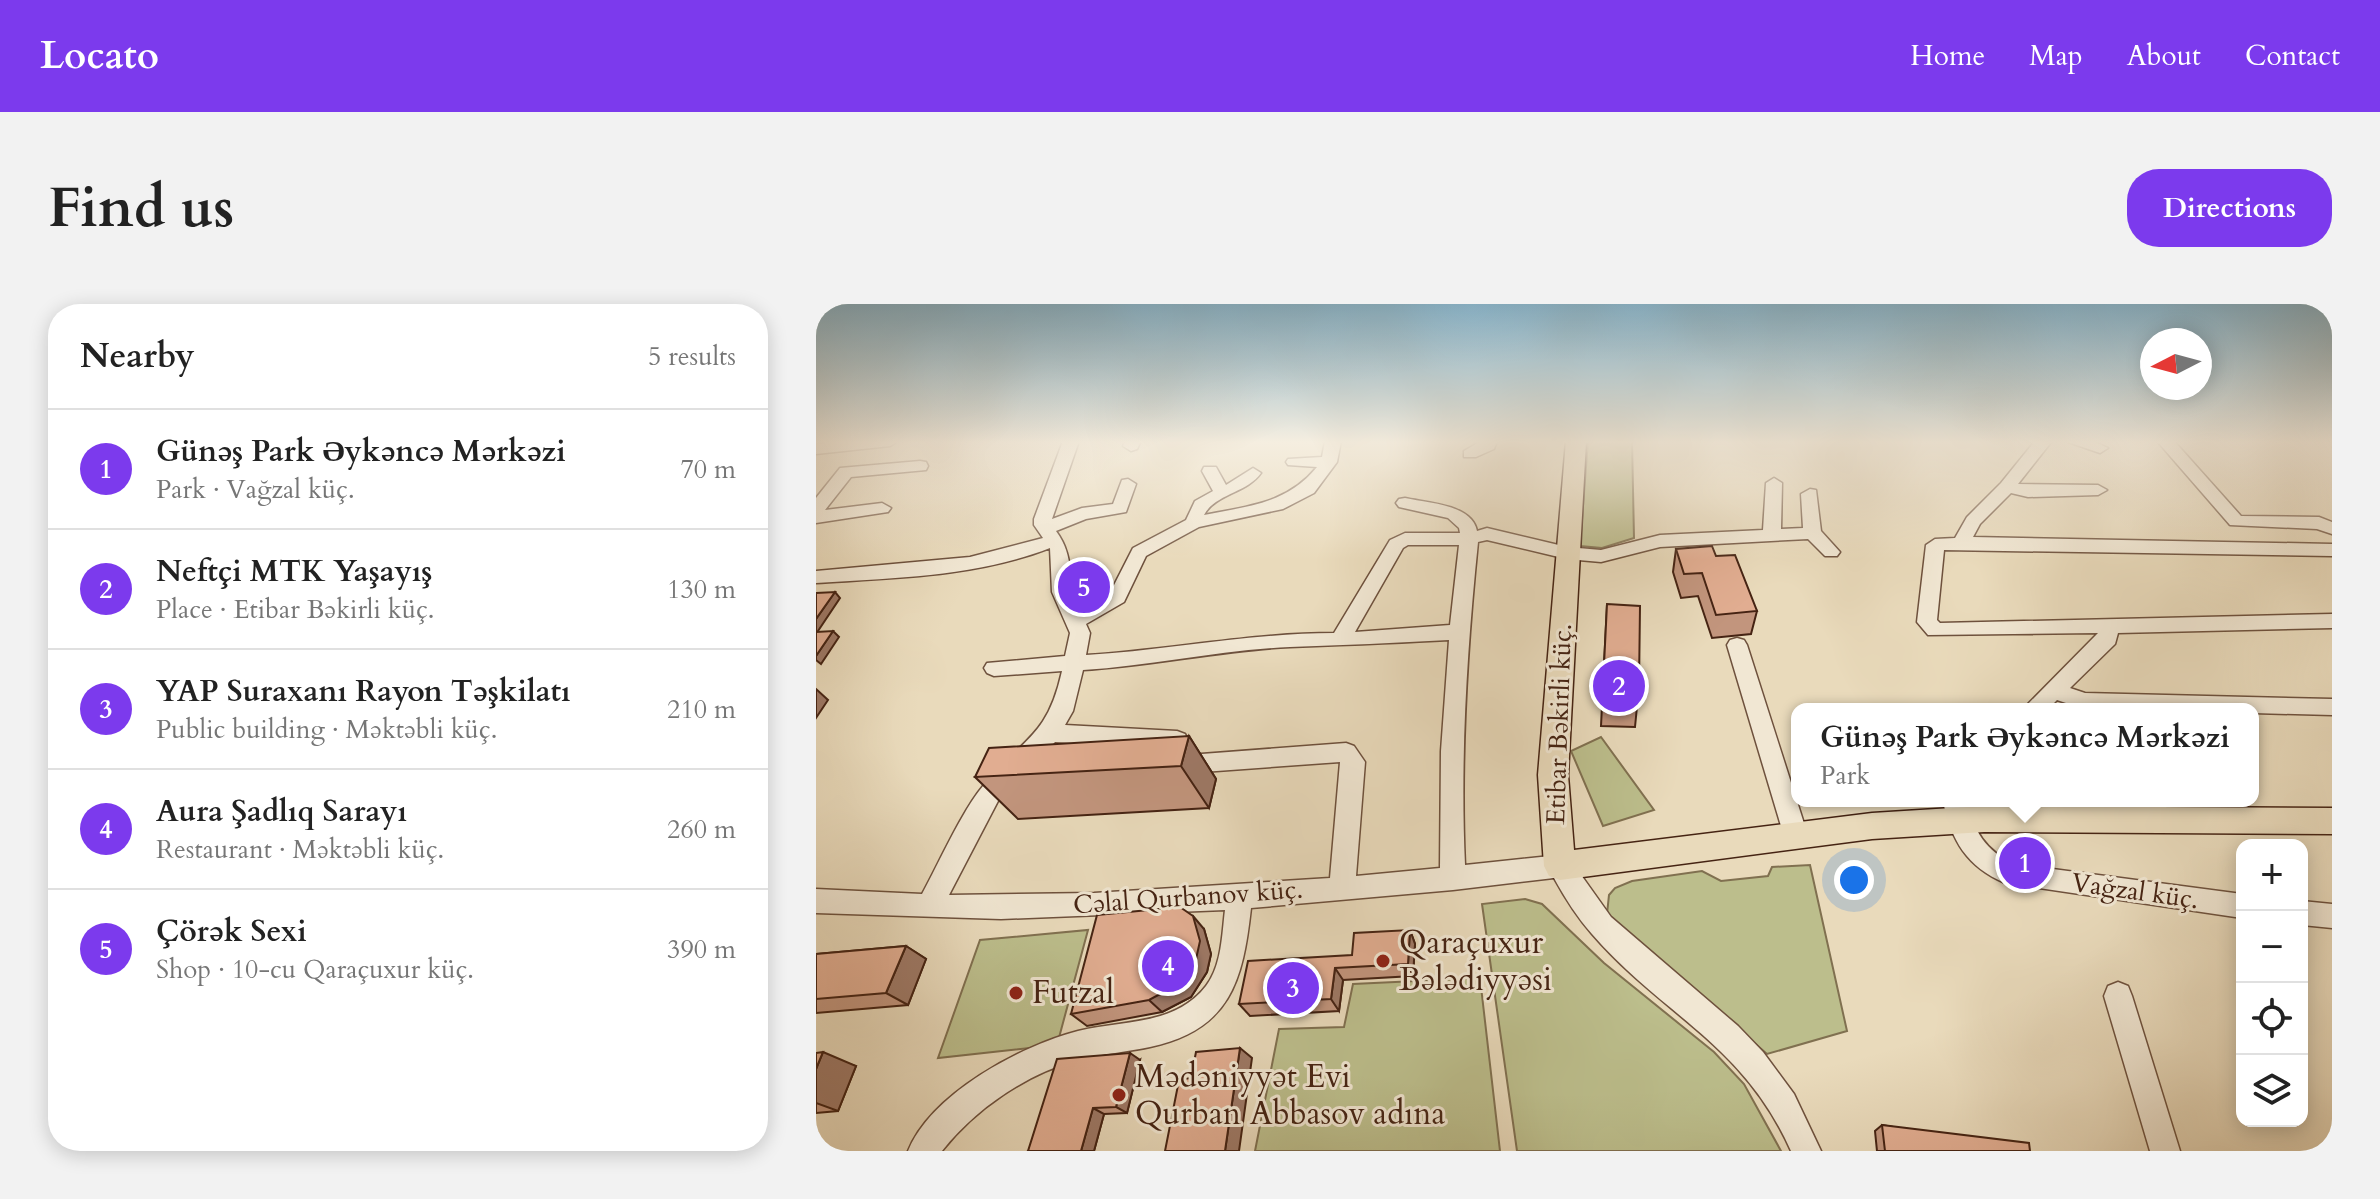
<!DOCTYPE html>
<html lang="en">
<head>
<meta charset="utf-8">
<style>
	:root { --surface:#fff; --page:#f2f2f2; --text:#222; --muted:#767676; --line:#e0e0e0; --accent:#7c3aed }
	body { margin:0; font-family:Cardo,serif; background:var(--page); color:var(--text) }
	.controls { position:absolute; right:24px; bottom:24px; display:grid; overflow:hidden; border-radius:16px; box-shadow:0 4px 20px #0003 }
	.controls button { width:72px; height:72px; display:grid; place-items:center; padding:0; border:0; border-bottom:2px solid var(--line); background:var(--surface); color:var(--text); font:40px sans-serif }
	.compass { position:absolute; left:1324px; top:24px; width:72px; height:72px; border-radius:50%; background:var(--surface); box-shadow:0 4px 20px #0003; rotate:264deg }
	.you { position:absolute; left:1038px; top:576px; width:28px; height:28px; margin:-20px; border:6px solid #fff; border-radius:50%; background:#1a73e8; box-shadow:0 0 0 12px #1a73e833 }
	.badge { display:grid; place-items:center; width:52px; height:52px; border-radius:50%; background:var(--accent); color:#fff; font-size:26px; font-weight:700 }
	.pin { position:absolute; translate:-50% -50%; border:4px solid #fff; box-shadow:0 2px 8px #0006 }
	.popup { position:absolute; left:975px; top:399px; width:468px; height:104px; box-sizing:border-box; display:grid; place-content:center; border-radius:16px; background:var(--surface); filter:drop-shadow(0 2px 6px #0005); font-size:26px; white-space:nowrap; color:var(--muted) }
	.popup b { font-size:30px; color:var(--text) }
	.popup::after { content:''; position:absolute; left:50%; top:100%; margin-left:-16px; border:16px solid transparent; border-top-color:var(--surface) }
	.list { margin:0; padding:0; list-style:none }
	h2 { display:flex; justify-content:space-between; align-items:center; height:104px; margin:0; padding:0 32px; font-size:34px }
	h2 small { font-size:26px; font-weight:400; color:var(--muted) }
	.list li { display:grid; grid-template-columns:52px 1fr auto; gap:24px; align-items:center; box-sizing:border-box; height:120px; padding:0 32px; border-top:2px solid var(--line) }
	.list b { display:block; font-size:30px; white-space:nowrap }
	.list p { margin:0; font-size:26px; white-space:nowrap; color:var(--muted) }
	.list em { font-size:26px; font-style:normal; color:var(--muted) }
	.icon { flex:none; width:44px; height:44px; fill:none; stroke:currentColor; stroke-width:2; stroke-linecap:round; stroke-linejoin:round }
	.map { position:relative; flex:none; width:1516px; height:847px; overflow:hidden; border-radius:32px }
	header { display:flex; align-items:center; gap:48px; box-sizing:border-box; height:112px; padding:0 40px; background:var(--accent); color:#fff }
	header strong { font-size:38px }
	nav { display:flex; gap:44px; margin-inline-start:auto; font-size:28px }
	.intro { display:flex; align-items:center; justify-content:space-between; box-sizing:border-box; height:192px; padding:0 48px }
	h1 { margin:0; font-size:56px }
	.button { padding:20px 36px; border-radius:32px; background:var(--accent); color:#fff; font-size:28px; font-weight:700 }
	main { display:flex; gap:48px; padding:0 48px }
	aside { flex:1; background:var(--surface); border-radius:32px; box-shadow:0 4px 20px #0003 }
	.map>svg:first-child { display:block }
</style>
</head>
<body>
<header>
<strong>Locato</strong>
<nav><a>Home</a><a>Map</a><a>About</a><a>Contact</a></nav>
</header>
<div class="intro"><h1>Find us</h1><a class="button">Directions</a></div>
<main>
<aside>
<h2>Nearby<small>5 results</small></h2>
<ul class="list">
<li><span class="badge">1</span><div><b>Günəş Park Əykəncə Mərkəzi</b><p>Park · Vağzal küç.</p></div><em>70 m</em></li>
<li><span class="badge">2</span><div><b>Neftçi MTK Yaşayış</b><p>Place · Etibar Bəkirli küç.</p></div><em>130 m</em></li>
<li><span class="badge">3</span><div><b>YAP Suraxanı Rayon Təşkilatı</b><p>Public building · Məktəbli küç.</p></div><em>210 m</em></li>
<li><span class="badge">4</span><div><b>Aura Şadlıq Sarayı</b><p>Restaurant · Məktəbli küç.</p></div><em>260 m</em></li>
<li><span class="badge">5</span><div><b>Çörək Sexi</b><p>Shop · 10-cu Qaraçuxur küç.</p></div><em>390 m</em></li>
</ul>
</aside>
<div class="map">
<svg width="1516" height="847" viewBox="0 0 1516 847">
	<rect width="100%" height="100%" fill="#e9dabb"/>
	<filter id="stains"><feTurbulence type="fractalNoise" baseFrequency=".0025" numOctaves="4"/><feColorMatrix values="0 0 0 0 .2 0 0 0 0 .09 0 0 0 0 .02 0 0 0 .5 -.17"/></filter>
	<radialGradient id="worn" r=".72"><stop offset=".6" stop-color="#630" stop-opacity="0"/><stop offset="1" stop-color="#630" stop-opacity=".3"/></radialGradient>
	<path fill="#bcbe8c" stroke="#807050" stroke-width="2" d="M772,137H816L818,234L786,244L764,242Z
		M785,433L838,506L787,522L755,447Z
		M994,561L1031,727L951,750L791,610L793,591L799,584L816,577L886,567L905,577L952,572L956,563Z
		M709,595L726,600L788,659L898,748L928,780L965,847H701L666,600Z
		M272,626L241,741L122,754L164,636Z
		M664,674L684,847H439L463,725L528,723L537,680Z"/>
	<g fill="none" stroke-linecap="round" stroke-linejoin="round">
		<g stroke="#6e513d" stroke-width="3">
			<path id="minor" d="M27,137H82L74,142L0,150V140Z
				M247,137H263L236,215L266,204L297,200L306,176L312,175L320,180L310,208L270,215L240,227C260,254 250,276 264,306L294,289L317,244L370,216L379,197L397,187L386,167L388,163H400L410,181L437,164L445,169C431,189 399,190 388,211C432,202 471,200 501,163L472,161L470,158L472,155L506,153L509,137H525L521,158L498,189L467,205L383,223L330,252L308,298L270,320L274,329L270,351C353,346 435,329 518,329L574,236L589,229H644L643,224L632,214L583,203L580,199L583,195L589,194C611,199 656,200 661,227L671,224L751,243L785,246L844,231L947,226L950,179L958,174L966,179L965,225L987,224L985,190L994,185L1000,186L1005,227L1024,248L1021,252H1009L992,235L844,243L785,258L751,255L671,236L662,238C651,346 644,453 649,561L744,551L753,554L795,613L922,722L947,748L978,790L1005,847H975C927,739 847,712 776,630C761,613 749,594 738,574L637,586L435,604C427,677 414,726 334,743C310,748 285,750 262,756C210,770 159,805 126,847H92C115,790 204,742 262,727C306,716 359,722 390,682C406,661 406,630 409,606L185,615L0,609V585L106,590C123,559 146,507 167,482C206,434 231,435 246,367L178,372L171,369L168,364L171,359L249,352L254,329L236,288L234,244C160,273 78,274 0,279V267L154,253L227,234L218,221V215ZM592,241H643L634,321L539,328L587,244ZM633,336L625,447L624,564L540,572L549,458L538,442L530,439L359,452L351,454L348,461L351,468L359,470L524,458L514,574L278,589L133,591L182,497L239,438L361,445L369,442L372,436L369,430L361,427L249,421L257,407L267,366C336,362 405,346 474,343C527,341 580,339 633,336Z
				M309,137H325L321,145L315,147L307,142Z
				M665,137H681L678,145L660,153H648V147Z
				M1219,137H1236L1202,180L1282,181L1291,186L1282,191L1212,193L1195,189L1164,220L1157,233L1516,240V252L1128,246L1121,316L1124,319L1516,310V324L1302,329L1299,340L1254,384L1269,389L1516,395V411L1437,409V405H1268L1241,396L1232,405H1207L1282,329L1112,331L1101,318L1110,241L1119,235L1139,234L1151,213L1185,179Z
				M1249,137H1277L1292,144L1284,149Z
				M1341,137H1358L1425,212L1503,213L1516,218V230L1501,225L1414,221Z
				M104,157L110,158L112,162L110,166L35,173L9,206L66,199L75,204L72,208L0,219V194L24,164Z
				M921,334L928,336L931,341L992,532L989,539L980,543L971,539L968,532L911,341L914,336Z
				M1127,497H1151C1158,527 1169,547 1199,560L1426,590V614L1189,579C1151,563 1135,536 1127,497Z
				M1486,597L1516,600V624L1486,621Z
				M1302,678L1312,682L1316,692L1364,847H1334L1288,692L1292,682Z"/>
		</g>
		<g stroke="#452313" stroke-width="3">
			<path id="major" d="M750,137H770L752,471L758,546L1056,509L1168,502L1516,504V530L1168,528L1056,535L744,576L733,572L728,562L722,471Z"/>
		</g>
		<use href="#minor" fill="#f1e7d3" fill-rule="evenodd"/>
		<use href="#major" fill="#e9dabb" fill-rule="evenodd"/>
	</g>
	<path fill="#c2957d" stroke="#452313" stroke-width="2" d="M860,245L900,252L941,307L935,330L896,334L882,292L865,294L857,268Z
		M791,300L823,382L819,423L785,422Z
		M373,432L400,475L393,504L202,515L159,473Z
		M388,625L395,650L391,668L375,693L346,708L271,722L255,710Z
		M594,626L599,640L597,672L527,676L523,707L434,712L423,700Z
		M90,642L110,655L92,701L0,709V650Z
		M0,749L40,762L22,807L0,809Z
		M324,756L311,809L288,810L278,847H212Z
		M1066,821L1214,847H1061L1059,827Z"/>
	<path fill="#9e7966" stroke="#452313" stroke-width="2" d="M19,288L24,294L0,330V315Z
		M17,327L23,333L5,360L0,356V352Z
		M0,385L12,396L0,414Z
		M373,432L400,475L393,504L365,462Z
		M377,612L388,625L395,650L391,668L375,693L346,708L333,696Z
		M594,626L599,640L597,672L592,660Z
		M90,642L110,655L92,701L70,689Z
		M519,664L527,676L523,707L515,695Z
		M424,744L436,754L423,847H409Z
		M7,748L40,762L22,807L0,799V765Z
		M314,749L324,756L311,809L300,803Z
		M277,804L288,810L278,847H265Z"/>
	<path fill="#e1ad91" stroke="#452313" stroke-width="2" d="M896,242L900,252L919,251L941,307L900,311L886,269L868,270L860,245Z
		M19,288L0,315V289Z
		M791,300L824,302L823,382L787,381Z
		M17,327L0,352V328Z
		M373,432L365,462L159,473L173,444Z
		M364,603L377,612L384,637L380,655L363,680L333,696L255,710L281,611Z
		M594,626L592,660L519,664L515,695L423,700L432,657L536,651L538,629Z
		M90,642L70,689L0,695V650Z
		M424,744L409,847H349L363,776L375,774L380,748Z
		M7,748L0,765V749Z
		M314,749L300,803L277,804L265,847H212L241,755Z
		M1066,821L1213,839L1214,847H1069Z"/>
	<linearGradient id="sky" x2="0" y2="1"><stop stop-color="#88b7d0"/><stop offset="0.54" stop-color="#f5eee0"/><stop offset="1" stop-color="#f5eee0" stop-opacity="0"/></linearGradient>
	<rect width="1516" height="256" fill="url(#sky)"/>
	<g fill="#8f2418" stroke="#f1e7d3" stroke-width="3">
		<circle cx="567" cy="657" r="8"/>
		<circle cx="200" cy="689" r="8"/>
		<circle cx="303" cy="791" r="8"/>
	</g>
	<g text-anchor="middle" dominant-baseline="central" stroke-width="6" stroke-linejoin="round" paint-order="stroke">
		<g font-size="26" fill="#452313" stroke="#f1e7d3">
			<text transform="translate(743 420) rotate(-88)">Etibar Bəkirli küç.</text>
			<text transform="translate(1319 587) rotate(8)">Vağzal küç.</text>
			<text transform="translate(372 593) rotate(-4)">Cəlal Qurbanov küç.</text>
		</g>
		<g font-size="32" fill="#452313" stroke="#f1e7d3" text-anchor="start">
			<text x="583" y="639">Qaraçuxur<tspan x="583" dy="37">Bələdiyyəsi</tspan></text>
			<text x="216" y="689">Futzal</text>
			<text x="319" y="773">Mədəniyyət Evi<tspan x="319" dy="37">Qurban Abbasov adına</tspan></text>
		</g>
	</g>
	<rect width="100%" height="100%" filter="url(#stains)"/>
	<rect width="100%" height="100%" fill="url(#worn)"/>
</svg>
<div class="controls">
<button>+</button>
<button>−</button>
<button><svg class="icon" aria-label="locate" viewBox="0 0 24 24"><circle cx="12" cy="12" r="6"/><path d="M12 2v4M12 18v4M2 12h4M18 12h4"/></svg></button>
<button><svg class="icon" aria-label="layers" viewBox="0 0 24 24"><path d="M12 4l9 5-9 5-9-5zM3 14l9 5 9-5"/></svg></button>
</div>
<svg class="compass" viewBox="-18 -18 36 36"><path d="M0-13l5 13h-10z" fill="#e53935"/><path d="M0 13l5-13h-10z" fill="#767676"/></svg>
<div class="you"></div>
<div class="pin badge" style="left:1209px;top:559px">1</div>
<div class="popup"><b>Günəş Park Əykəncə Mərkəzi</b>Park</div>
<div class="pin badge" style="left:803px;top:382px">2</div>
<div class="pin badge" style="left:477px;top:684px">3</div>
<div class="pin badge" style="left:352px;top:662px">4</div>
<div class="pin badge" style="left:268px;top:283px">5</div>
</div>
</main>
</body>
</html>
